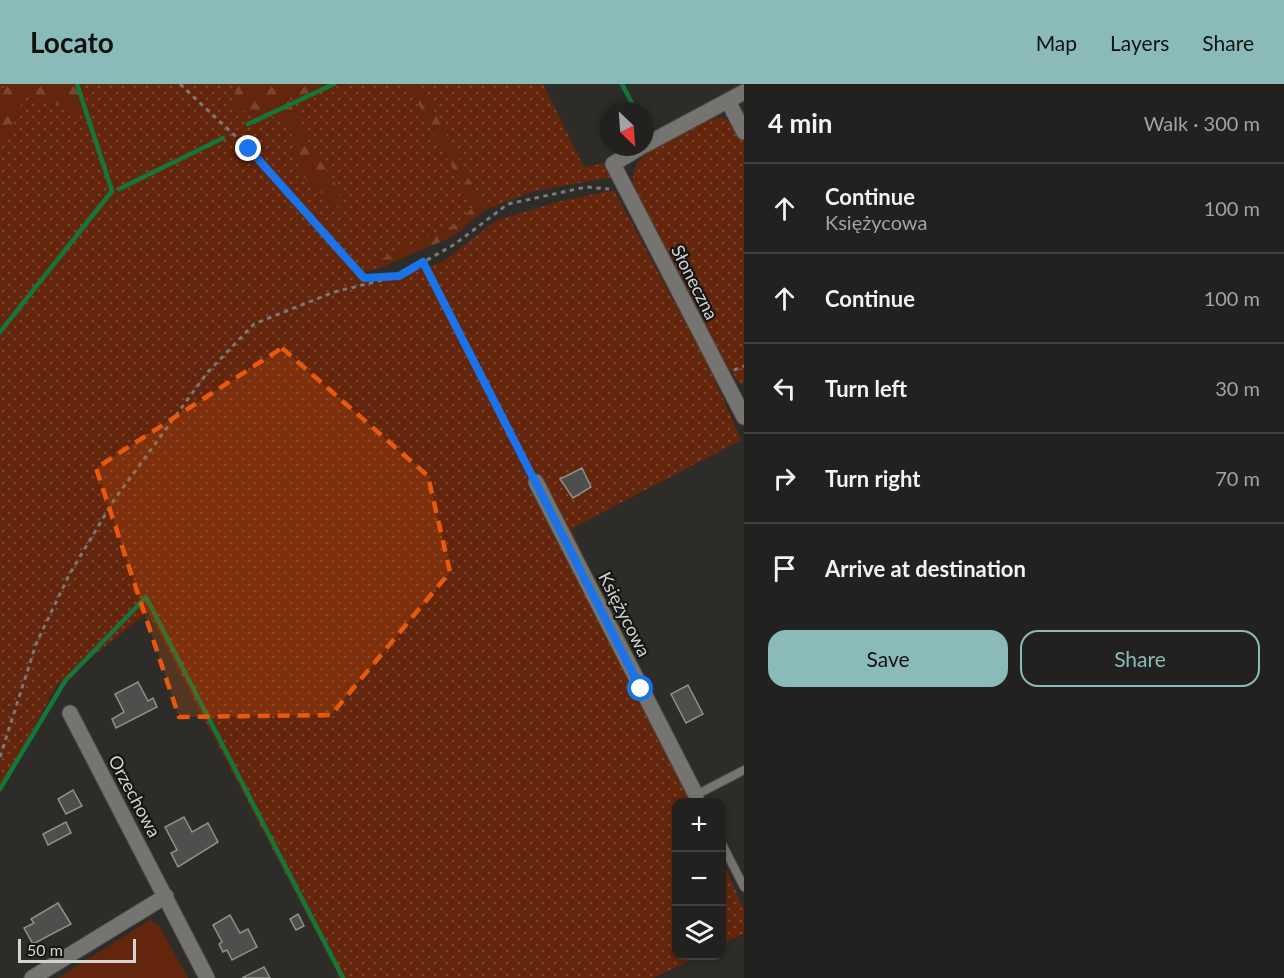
<!DOCTYPE html>
<html lang="en">
<head>
<meta charset="utf-8">
<style>
	:root { --surface:#22211f; --page:#2e2e2c; --text:#f1f3f6; --muted:#a2a3a4; --line:#3f3e3d; --accent:#8bbbb9 }
	body { margin:0; font-family:Lato,sans-serif; background:var(--page); color:var(--text) }
	.controls { position:absolute; right:18px; bottom:18px; display:grid; overflow:hidden; border-radius:12px; box-shadow:0 3px 9px #0003 }
	.controls button { width:54px; height:54px; display:grid; place-items:center; padding:0; border:0; border-bottom:2px solid var(--line); background:var(--surface); color:var(--text); font:30px sans-serif }
	.compass { position:absolute; left:600px; top:18px; width:54px; height:54px; border-radius:50%; background:var(--surface); box-shadow:0 3px 9px #0003; rotate:155deg }
	.scale { position:absolute; left:18px; bottom:15px; width:118px; box-sizing:border-box; padding-left:6px; border:3px solid #d3d3d1; border-top:0; font-size:16px; line-height:21px; white-space:nowrap; color:#d3d3d1; -webkit-text-stroke:4px #151513; paint-order:stroke }
	.stop { position:absolute; width:18px; height:18px; margin:-14px; border:4px solid #1a73e8; border-radius:50%; background:#fff }
	.stop.end { background:#1a73e8; border-color:#fff; box-shadow:0 2px 6px #0008 }
	.list { margin:0; padding:0; list-style:none }
	h2 { display:flex; justify-content:space-between; align-items:center; height:78px; margin:0; padding:0 24px; font-size:26px }
	h2 small { font-size:20px; font-weight:400; color:var(--muted) }
	.list li { display:grid; grid-template-columns:39px 1fr auto; gap:18px; align-items:center; box-sizing:border-box; height:90px; padding:0 24px; border-top:2px solid var(--line) }
	.list b { display:block; font-size:22px; white-space:nowrap }
	.list p { margin:0; font-size:20px; white-space:nowrap; color:var(--muted) }
	.list em { font-size:20px; font-style:normal; color:var(--muted) }
	.actions { display:flex; gap:12px; padding:18px 24px }
	.actions a { flex:1; padding:14px 0; border:2px solid var(--accent); border-radius:18px; text-align:center; font-size:21px; color:var(--accent) }
	.actions .main { background:var(--accent); color:#111 }
	.icon { flex:none; width:33px; height:33px; fill:none; stroke:currentColor; stroke-width:2; stroke-linecap:round; stroke-linejoin:round }
	.map { position:relative; flex:none; width:744px; height:894px; overflow:hidden }
	header { display:flex; align-items:center; gap:36px; box-sizing:border-box; height:84px; padding:0 30px; background:var(--accent); color:#111 }
	header strong { font-size:28px }
	nav { display:flex; gap:33px; margin-inline-start:auto; font-size:21px }
	main { display:flex }
	aside { flex:1; background:var(--surface) }
	.map>svg:first-child { display:block }
</style>
</head>
<body>
<header>
<strong>Locato</strong>
<nav><a>Map</a><a>Layers</a><a>Share</a></nav>
</header>
<main>
<div class="map">
<svg width="744" height="894" viewBox="0 0 744 894">
	<defs>
		<pattern id="grass-dots" width="8" height="8" patternUnits="userSpaceOnUse" patternTransform="scale(1.5)"><rect width="8" height="8" fill="#63260c"/><path d="M2 2h.1M6 6h.1" fill="none" stroke="#78452e" stroke-width="1.8" stroke-linecap="round"/></pattern>
		<pattern id="forest-firs" width="22" height="20" patternUnits="userSpaceOnUse" patternTransform="scale(1.5)"><rect width="22" height="20" fill="#63260c"/><path d="M5 1l3.5 6h-7zM16 11l3.5 6h-7z" fill="#78452e"/></pattern>
	</defs>
	<rect width="100%" height="100%" fill="#2d2c29"/>
	<path fill="url(#grass-dots)" d="M0,0H236L232,24L288,35L302,92L339,126V105L307,57L289,13L360,0H408L473,123L458,139L374,179L380,184L362,189L370,201L442,178L497,136L560,117L614,106L709,282L741,356L571,445L695,718H676V872H699L653,894H336L339,892L148,528L57,601L0,705Z
		M420,0H543L584,83L604,79L613,93L534,107L485,126Z
		M721,33L732,38L744,58V299L740,300L717,266L632,102C633,96 633,88 636,83C644,61 699,37 721,33Z
		M722,776L744,826V849L722,860Z"/>
	<path fill="url(#forest-firs)" d="M7,0H80L84,25L76,37L72,24L25,12L0,67V17Z
		M236,0H360L289,13L307,57L339,105L340,126L302,92L288,36L232,25Z
		M408,0H420L485,126L454,152L380,184L373,179L458,139L473,123Z"/>
	<path fill="#63260c" d="M150,836L159,841L188,894H58Z"/>
	<g fill="none" stroke-linecap="round" stroke-linejoin="round">
		<path stroke="#13763a" stroke-width="4.5" d="M622,0L636,27
			M248,40L334,0
			M119,105L223,54
			M0,248L112,107L77,0
			M0,705L65,597L146,513L343,894"/>
	</g>
	<path fill="#4e4f4d" stroke="#8f918d" stroke-width="1.5" d="M582,384L591,403L573,414L560,395Z
		M138,598L148,617L153,614L157,623L116,644L112,635L124,628L115,610Z
		M688,601L703,630L686,639L671,610Z
		M73,706L82,722L66,730L58,715Z
		M184,733L192,748L208,739L218,758L178,783L171,769L177,766L165,743Z
		M66,738L71,749L48,761L43,750Z
		M58,819L71,840L33,860L24,844L34,839L31,835Z
		M298,830L304,842L296,846L290,835Z
		M230,831L240,849L248,845L257,863L232,876L227,866L223,868L219,860L222,858L213,841Z
		M264,883L270,894H242Z"/>
	<g fill="none" stroke-linecap="round" stroke-linejoin="round">
		<g stroke="#4a4a47" stroke-width="10">
			<path id="service" d="M700,718L696,711L744,686
				M722,760L744,803"/>
		</g>
		<g stroke="#4a4a47" stroke-width="17">
			<path id="minor" d="M728,17L744,48
				M645,61L744,8
				M641,63L613,80L744,333
				M536,398L696,711
				M70,629L207,894
				M32,894L166,812"/>
		</g>
		<path stroke="#797976" stroke-width="3" stroke-dasharray="4.5 4.5" stroke-linecap="butt" d="M180,0L249,65L364,194L391,192
			M422,178L529,385
			M734,286L744,282
			M0,673L36,560L69,491L114,416L207,289L254,240L334,208L399,192L455,160L508,120L586,103L609,105"/>
		<use href="#service" stroke="#757471" stroke-width="8"/>
		<use href="#minor" stroke="#757471" stroke-width="15"/>
	</g>
	<g fill="none" stroke-linecap="round" stroke-linejoin="round">
		<path stroke="#1a73e8" stroke-width="8" d="M249,65L364,194L399,192L423,178L641,605"/>
	</g>
	<path fill="#e8590c" fill-opacity="0.2" stroke="#e8590c" stroke-width="4.5" stroke-dasharray="12 8" stroke-linejoin="round" d="M282,264L428,392L450,488L331,631L179,633L96,384Z"/>
	<g text-anchor="middle" dominant-baseline="central" stroke-width="4.5" stroke-linejoin="round" paint-order="stroke">
		<g font-size="18" fill="#d3d3d1" stroke="#151513">
			<text transform="translate(695 198) rotate(63)">Słoneczna</text>
			<text transform="translate(625 530) rotate(63)">Księżycowa</text>
			<text transform="translate(135 712) rotate(62)">Orzechowa</text>
		</g>
	</g>
</svg>
<div class="controls">
<button>+</button>
<button>−</button>
<button><svg class="icon" aria-label="layers" viewBox="0 0 24 24"><path d="M12 4l9 5-9 5-9-5zM3 14l9 5 9-5"/></svg></button>
</div>
<svg class="compass" viewBox="-18 -18 36 36"><path d="M0-13l5 13h-10z" fill="#e53935"/><path d="M0 13l5-13h-10z" fill="#a2a3a4"/></svg>
<div class="scale">50 m</div>
<div class="stop" style="left:641px;top:605px"></div>
<div class="stop end" style="left:249px;top:65px"></div>
</div>
<aside>
<h2>4 min<small>Walk · 300 m</small></h2>
<ul class="list">
<li><svg class="icon" aria-label="ahead" viewBox="0 0 24 24"><path d="M12 20V5M6 11l6-6 6 6"/></svg><div><b>Continue</b><p>Księżycowa</p></div><em>100 m</em></li>
<li><svg class="icon" aria-label="ahead" viewBox="0 0 24 24"><path d="M12 20V5M6 11l6-6 6 6"/></svg><div><b>Continue</b></div><em>100 m</em></li>
<li><svg class="icon" aria-label="left" viewBox="0 0 24 24"><path d="M17 20v-9H6M10 6l-5 5 5 5"/></svg><div><b>Turn left</b></div><em>30 m</em></li>
<li><svg class="icon" aria-label="right" viewBox="0 0 24 24"><path d="M7 20v-9h11M14 6l5 5-5 5"/></svg><div><b>Turn right</b></div><em>70 m</em></li>
<li><svg class="icon" aria-label="arrive" viewBox="0 0 24 24"><path d="M6 21V4h12l-3 4 3 4H6"/></svg><div><b>Arrive at destination</b></div></li>
</ul>
<div class="actions"><a class="main">Save</a><a>Share</a></div>
</aside>
</main>
</body>
</html>
